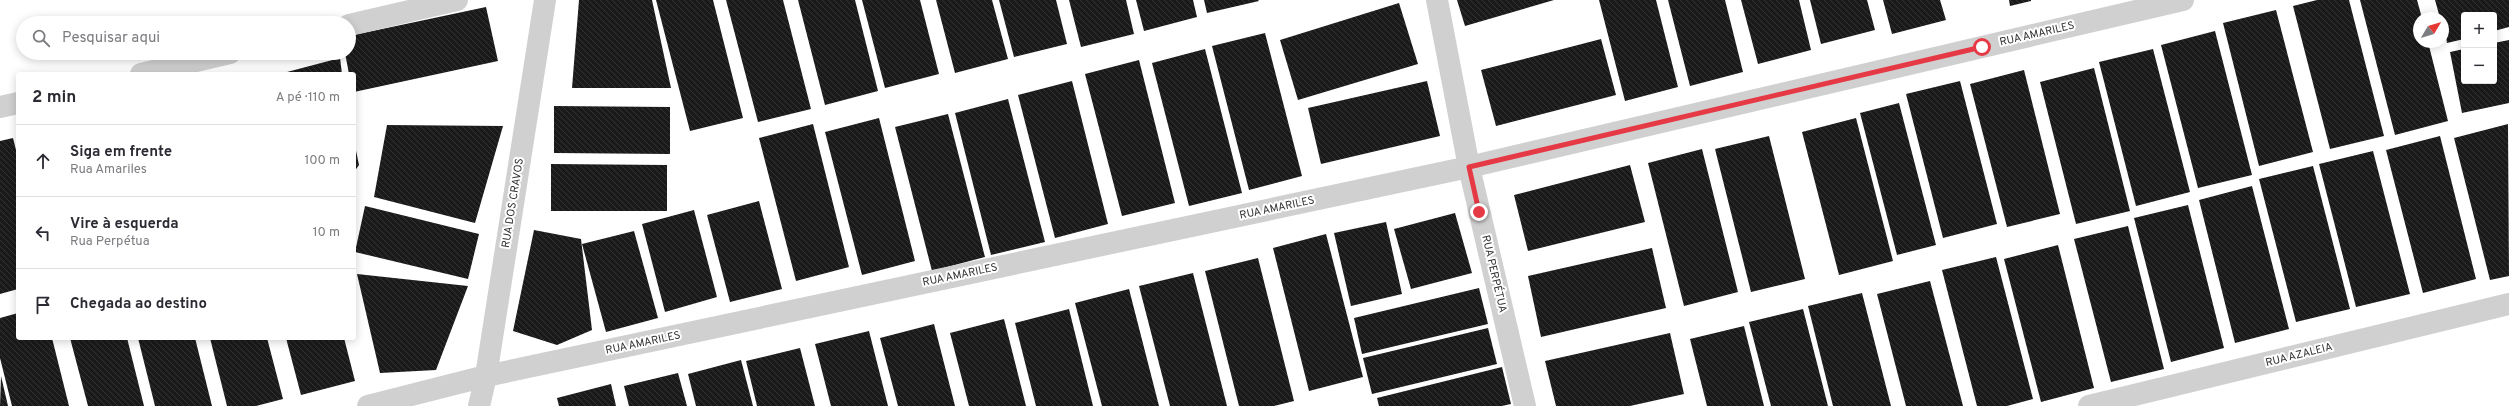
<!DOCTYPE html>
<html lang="pt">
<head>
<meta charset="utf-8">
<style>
	:root { --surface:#fff; --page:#f7f7f7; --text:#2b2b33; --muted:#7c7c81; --line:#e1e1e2 }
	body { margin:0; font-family:Overpass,sans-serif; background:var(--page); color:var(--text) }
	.controls { position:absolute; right:12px; top:12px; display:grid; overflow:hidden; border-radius:4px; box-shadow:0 2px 10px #0003 }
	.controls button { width:36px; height:36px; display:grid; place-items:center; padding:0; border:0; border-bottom:1px solid var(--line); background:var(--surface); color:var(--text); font:20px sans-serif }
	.compass { position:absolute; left:2413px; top:12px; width:36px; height:36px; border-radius:50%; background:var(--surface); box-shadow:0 2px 10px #0003; rotate:52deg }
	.stop { position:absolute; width:12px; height:12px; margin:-9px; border:3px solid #e63946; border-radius:50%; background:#fff }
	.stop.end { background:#e63946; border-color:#fff; box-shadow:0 1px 4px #0008 }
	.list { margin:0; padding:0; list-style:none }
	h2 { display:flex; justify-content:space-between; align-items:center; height:52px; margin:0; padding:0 16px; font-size:17px }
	h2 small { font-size:13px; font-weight:400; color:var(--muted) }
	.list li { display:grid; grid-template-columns:26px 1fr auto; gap:12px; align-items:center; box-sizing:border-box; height:72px; padding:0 16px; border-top:1px solid var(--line) }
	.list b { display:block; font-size:15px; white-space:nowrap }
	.list p { margin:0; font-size:13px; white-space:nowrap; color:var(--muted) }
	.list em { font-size:13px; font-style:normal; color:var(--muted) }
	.icon { flex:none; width:22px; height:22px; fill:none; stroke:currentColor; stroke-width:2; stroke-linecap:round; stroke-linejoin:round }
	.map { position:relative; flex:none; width:2509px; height:406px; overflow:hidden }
	.search { position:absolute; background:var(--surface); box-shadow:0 2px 10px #0003; left:16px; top:16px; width:340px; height:44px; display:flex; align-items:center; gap:10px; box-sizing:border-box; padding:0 14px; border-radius:22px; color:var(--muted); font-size:15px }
	.panel { position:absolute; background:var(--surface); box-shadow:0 2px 10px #0003; left:16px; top:72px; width:340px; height:268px; border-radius:4px }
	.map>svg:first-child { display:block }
</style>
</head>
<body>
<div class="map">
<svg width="2509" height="406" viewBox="0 0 2509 406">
	<defs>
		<pattern id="building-back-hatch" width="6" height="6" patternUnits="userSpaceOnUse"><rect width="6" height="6" fill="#1a1a1a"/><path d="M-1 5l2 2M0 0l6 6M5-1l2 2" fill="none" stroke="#333"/></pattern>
	</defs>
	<rect width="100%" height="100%" fill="#fff"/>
	<path fill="url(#building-back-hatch)" d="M579,0H652L671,88H572Z
		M656,0H713L743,118L690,131Z
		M726,0H783L811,109L758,122Z
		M798,0H855L878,91L825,105Z
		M862,0H920L939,74L885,88Z
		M936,0H992L1008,59L955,73Z
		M999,0H1056L1067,44L1014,57Z
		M1069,0H1126L1134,34L1081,47Z
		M1136,0H1193L1197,17L1144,31Z
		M1204,0H1258L1259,1L1207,13Z
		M1457,0H1554L1465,26Z
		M1599,0H1656L1678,87L1625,101Z
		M1668,0H1725L1743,72L1690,86Z
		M1741,0H1799L1811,50L1758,64Z
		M1810,0H1867L1875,30L1821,44Z
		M1883,0H1940L1946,20L1892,34Z
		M2009,0H2031V1L2010,6Z
		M2317,0H2349L2384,136L2330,149L2293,6Z
		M2360,0H2417L2422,18H2419V42H2428L2448,121L2395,135Z
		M2435,0H2509V27L2494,31V15H2464V39L2447,43L2443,18H2440Z
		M1399,3L1418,64L1298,100L1280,40Z
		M486,7L498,61L354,92V74H349L345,53H349V36Z
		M2276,10L2313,152L2259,166L2223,23Z
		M2215,31L2252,175L2198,188L2161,45Z
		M1265,33L1302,176L1249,190L1212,46Z
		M1601,39L1616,95L1496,126L1481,70Z
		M2509,40V103L2462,113L2450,52L2464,49V81H2494V43Z
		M1205,49L1242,193L1189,206L1152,63Z
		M2153,49L2190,192L2136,206L2099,62Z
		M340,58L342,74H287V72Z
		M1139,60L1175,203L1122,216L1085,74Z
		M2094,68L2130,211L2076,224L2040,82Z
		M2024,70L2060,214L2007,227L1970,84Z
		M1072,81L1108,224L1055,238L1018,95Z
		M1427,81L1440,136L1321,164L1308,108Z
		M1960,81L1997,224L1943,238L1906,94Z
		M1008,99L1045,242L991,255L955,113Z
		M1899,103L1936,245L1897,255L1860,113Z
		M554,106L670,107V154L554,153Z
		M948,114L985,257L932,271L895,127Z
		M879,118L915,261L862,275L825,132Z
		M1856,118L1893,261L1839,275L1802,132Z
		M813,124L849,267L796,281L759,138Z
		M2508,124L2509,276L2490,280L2454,138Z
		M387,125L503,126L475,223L374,197Z
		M1769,136L1805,279L1751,292L1715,149Z
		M2440,136L2476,279L2423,293L2386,150Z
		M13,138L18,158V289L0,294V141Z
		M354,141L359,165L354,172Z
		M1702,149L1738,292L1684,306L1648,163Z
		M2373,151L2410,294L2356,307L2319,164Z
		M551,164L667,165V211H551Z
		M1630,165L1645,222L1528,251L1514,195Z
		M2313,166L2350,309L2296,322L2259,179Z
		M2252,186L2289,329L2235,343L2199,200Z
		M759,201L782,289L730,302L707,215Z
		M2188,205L2224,348L2171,362L2134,218Z
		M365,206L479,234L468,279L355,252Z
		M694,210L717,297L665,312L642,224Z
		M1455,213L1472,273L1411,289L1394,229Z
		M1386,222L1402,294L1351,306L1334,233Z
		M2128,226L2164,369L2111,382L2074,239Z
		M534,230L581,239L592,330L557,345L513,331Z
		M634,231L658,318L606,332L582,244Z
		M1326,234L1363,377L1309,391L1273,248Z
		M2058,245L2094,388L2041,402L2004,259Z
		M1652,248L1666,308L1541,337L1528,276Z
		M1996,257L2033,399L2007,406H1977L1942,270Z
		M1258,258L1294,401L1274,406H1239L1205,271Z
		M1193,273L1227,406H1170L1139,286Z
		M357,274L468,286L436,370L380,373Z
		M1930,281L1963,406H1906L1877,294Z
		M1479,288L1488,324L1362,354L1354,318Z
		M1129,289L1159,406H1102L1075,303Z
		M1862,293L1891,406H1833L1808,306Z
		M1069,309L1093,406H1036L1015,323Z
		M1803,309L1828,406H1771L1749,322Z
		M18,313V338H52L69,406H12L0,358V318Z
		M1004,319L1026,406H969L950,333Z
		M934,324L955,406H898L880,338Z
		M1744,326L1764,406H1707L1690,339Z
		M1488,328L1497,364L1372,394L1363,358Z
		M869,331L888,406H831L815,344Z
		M1670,333L1684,394L1630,406H1556L1545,361Z
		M70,338H127L144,406H88Z
		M138,338H195L212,406H155Z
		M210,338H267L283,399L256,406H227Z
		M286,338H344L355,381L301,395Z
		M800,348L815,406H757L746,361Z
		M741,360L753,406H696L688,374Z
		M1502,367L1511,404L1502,406H1379L1377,398Z
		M678,373L687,406H629L624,386Z
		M1,376L8,406H0Z
		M611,384L616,406H559L557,398Z"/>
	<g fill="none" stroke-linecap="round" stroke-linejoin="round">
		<path stroke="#d0d0d0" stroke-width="22" d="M1437,0L1469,167L1525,406
			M349,25L457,0
			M141,74L230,53
			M0,107L18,103
			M368,406L486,376L1469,167L2183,0
			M479,406L486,376L545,0
			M2089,406L2509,304"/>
	</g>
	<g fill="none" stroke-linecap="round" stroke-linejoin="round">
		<path stroke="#e63946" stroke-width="5" d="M1479,212L1469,167L1982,47"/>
	</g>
	<g text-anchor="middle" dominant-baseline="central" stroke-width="4" stroke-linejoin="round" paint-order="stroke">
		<g font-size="11" fill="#333" stroke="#fff">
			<text transform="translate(2037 34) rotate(-13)">RUA AMARILES</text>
			<text transform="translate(513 203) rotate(-81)">RUA DOS CRAVOS</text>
			<text transform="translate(1277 208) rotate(-12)">RUA AMARILES</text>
			<text transform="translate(1494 274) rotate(77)">RUA PERPÉTUA</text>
			<text transform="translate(960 275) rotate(-12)">RUA AMARILES</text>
			<text transform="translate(643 343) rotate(-12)">RUA AMARILES</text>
			<text transform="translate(2299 355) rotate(-14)">RUA AZALEIA</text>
		</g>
	</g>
</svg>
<div class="controls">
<button>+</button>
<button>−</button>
</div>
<svg class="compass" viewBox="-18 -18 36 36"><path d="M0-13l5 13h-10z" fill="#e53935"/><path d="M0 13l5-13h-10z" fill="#7c7c81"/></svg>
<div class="stop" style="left:1982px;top:47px"></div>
<div class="stop end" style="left:1479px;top:212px"></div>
<div class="search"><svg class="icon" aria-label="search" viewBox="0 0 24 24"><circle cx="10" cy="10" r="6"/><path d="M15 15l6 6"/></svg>Pesquisar aqui</div>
<section class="panel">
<h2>2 min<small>A pé · 110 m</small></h2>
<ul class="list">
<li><svg class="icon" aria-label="ahead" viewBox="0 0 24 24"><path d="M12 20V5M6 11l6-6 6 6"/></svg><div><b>Siga em frente</b><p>Rua Amariles</p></div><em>100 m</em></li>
<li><svg class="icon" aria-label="left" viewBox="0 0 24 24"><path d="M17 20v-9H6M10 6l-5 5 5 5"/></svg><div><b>Vire à esquerda</b><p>Rua Perpétua</p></div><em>10 m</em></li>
<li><svg class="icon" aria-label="arrive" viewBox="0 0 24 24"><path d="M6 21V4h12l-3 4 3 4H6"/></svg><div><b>Chegada ao destino</b></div></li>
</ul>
</section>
</div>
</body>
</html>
